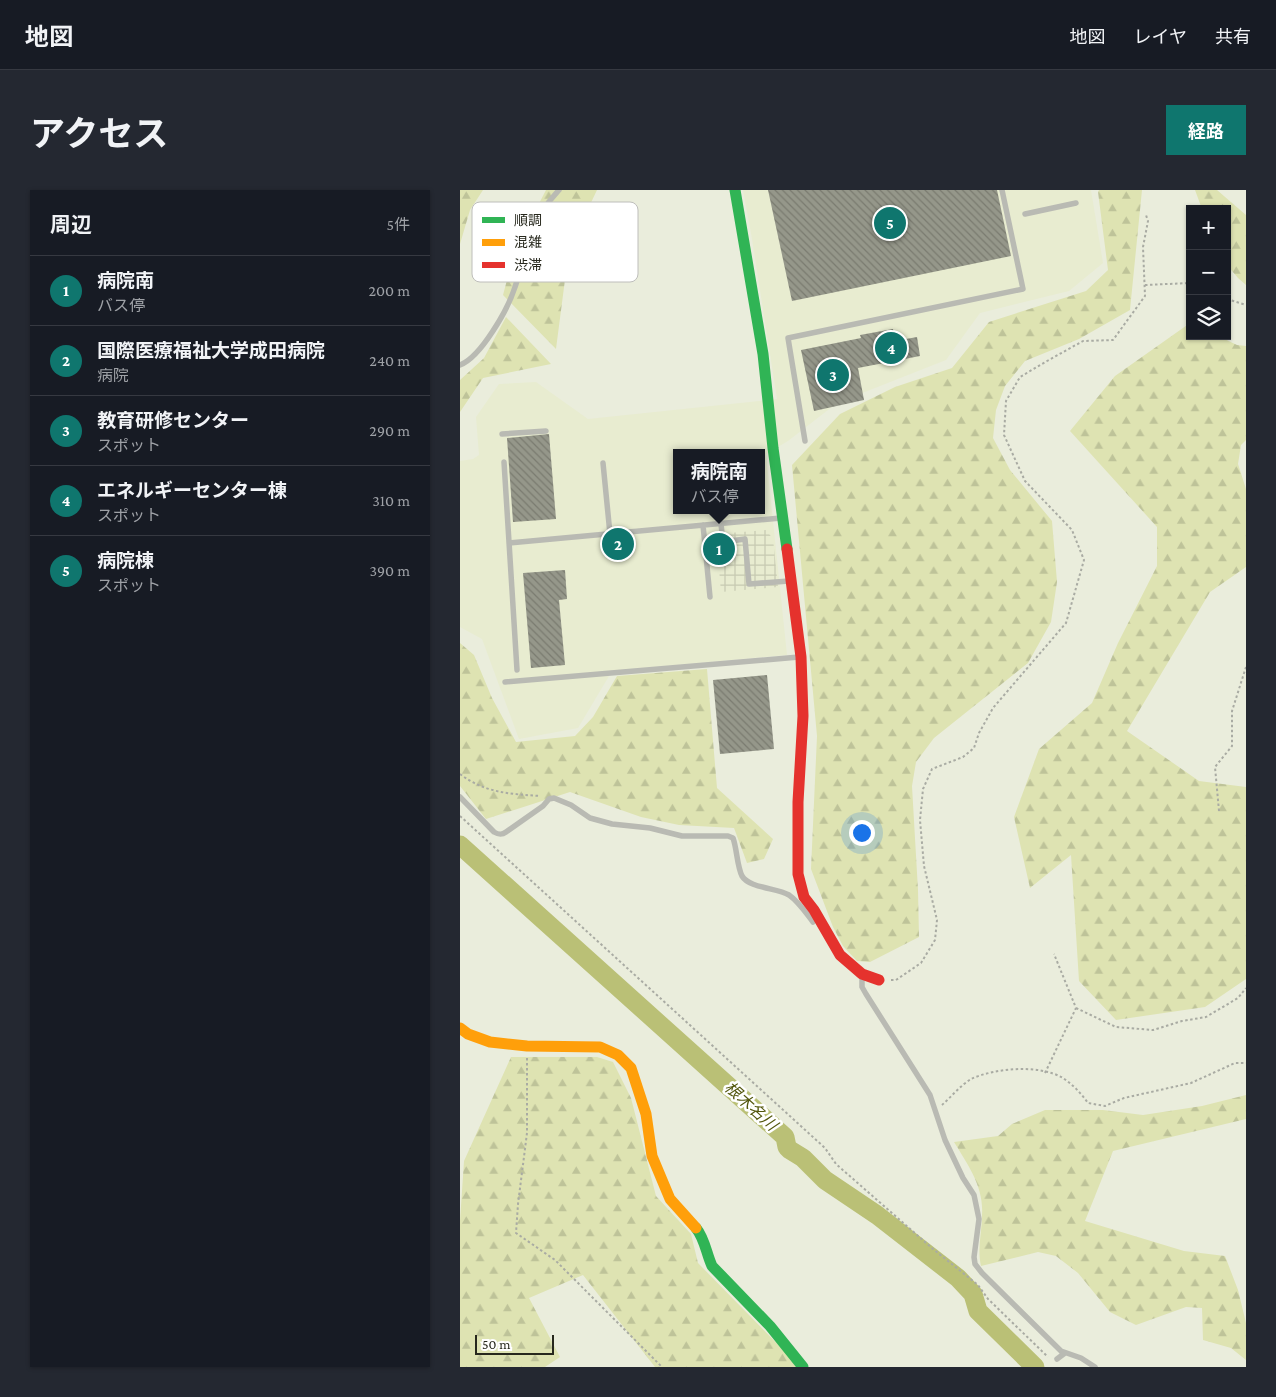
<!DOCTYPE html>
<html lang="ja">
<head>
<meta charset="utf-8">
<style>
	:root { --surface:#171b24; --page:#242831; --text:#f1f3f6; --muted:#9ea1a6; --line:#363941; --accent:#0f766e }
	body { margin:0; font-family:"Crimson Pro","Noto Sans JP",serif; background:var(--page); color:var(--text) }
	.controls { position:absolute; right:15px; top:15px; display:grid; overflow:hidden; border-radius:0px; box-shadow:0 1px 4px #0004 }
	.controls button { width:45px; height:45px; display:grid; place-items:center; padding:0; border:0; border-bottom:1px solid var(--line); background:var(--surface); color:var(--text); font:25px sans-serif }
	.scale { position:absolute; left:15px; bottom:12px; width:79px; box-sizing:border-box; padding-left:5px; border:2px solid #27281d; border-top:0; font-size:14px; line-height:18px; white-space:nowrap; color:#27281d; -webkit-text-stroke:4px #fff; paint-order:stroke }
	.you { position:absolute; left:401px; top:642px; width:18px; height:18px; margin:-12px; border:4px solid #fff; border-radius:50%; background:#1a73e8; box-shadow:0 0 0 8px #1a73e833 }
	.badge { display:grid; place-items:center; width:32px; height:32px; border-radius:50%; background:var(--accent); color:#fff; font-size:16px; font-weight:700 }
	.pin { position:absolute; translate:-50% -50%; border:2px solid #fff; box-shadow:0 1px 5px #0006 }
	.popup { position:absolute; left:213px; top:259px; width:92px; height:65px; box-sizing:border-box; display:grid; place-content:center; border-radius:0px; background:var(--surface); filter:drop-shadow(0 1px 4px #0005); font-size:16px; white-space:nowrap; color:var(--muted) }
	.popup b { font-size:19px; color:var(--text) }
	.popup::after { content:''; position:absolute; left:50%; top:100%; margin-left:-10px; border:10px solid transparent; border-top-color:var(--surface) }
	.list { margin:0; padding:0; list-style:none }
	h2 { display:flex; justify-content:space-between; align-items:center; height:65px; margin:0; padding:0 20px; font-size:21px }
	h2 small { font-size:16px; font-weight:400; color:var(--muted) }
	.list li { display:grid; grid-template-columns:32px 1fr auto; gap:15px; align-items:center; box-sizing:border-box; height:70px; padding:0 20px; border-top:1px solid var(--line) }
	.list b { display:block; font-size:19px; white-space:nowrap }
	.list p { margin:0; font-size:16px; white-space:nowrap; color:var(--muted) }
	.list em { font-size:16px; font-style:normal; color:var(--muted) }
	.icon { flex:none; width:28px; height:28px; fill:none; stroke:currentColor; stroke-width:2; stroke-linecap:round; stroke-linejoin:round }
	.map { position:relative; flex:none; width:786px; height:1177px; overflow:hidden; border-radius:0px }
	header { display:flex; align-items:center; gap:30px; box-sizing:border-box; height:70px; padding:0 25px; background:var(--surface); border-bottom:1px solid var(--line) }
	header strong { font-size:24px }
	nav { display:flex; gap:28px; margin-inline-start:auto; font-size:18px }
	.intro { display:flex; align-items:center; justify-content:space-between; box-sizing:border-box; height:120px; padding:0 30px }
	h1 { margin:0; font-size:35px }
	.button { padding:12px 22px; border-radius:0px; background:var(--accent); color:#fff; font-size:18px; font-weight:700 }
	main { display:flex; gap:30px; padding:0 30px }
	aside { flex:1; background:var(--surface); border-radius:0px; box-shadow:0 1px 4px #0004 }
	.map>svg:first-child { display:block }
</style>
</head>
<body>
<header>
<strong>地図</strong>
<nav><a>地図</a><a>レイヤ</a><a>共有</a></nav>
</header>
<div class="intro"><h1>アクセス</h1><a class="button">経路</a></div>
<main>
<aside>
<h2>周辺<small>5件</small></h2>
<ul class="list">
<li><span class="badge">1</span><div><b>病院南</b><p>バス停</p></div><em>200 m</em></li>
<li><span class="badge">2</span><div><b>国際医療福祉大学成田病院</b><p>病院</p></div><em>240 m</em></li>
<li><span class="badge">3</span><div><b>教育研修センター</b><p>スポット</p></div><em>290 m</em></li>
<li><span class="badge">4</span><div><b>エネルギーセンター棟</b><p>スポット</p></div><em>310 m</em></li>
<li><span class="badge">5</span><div><b>病院棟</b><p>スポット</p></div><em>390 m</em></li>
</ul>
</aside>
<div class="map">
<svg width="786" height="1177" viewBox="0 0 786 1177">
	<defs>
		<pattern id="industrial-grid" width="8" height="8" patternUnits="userSpaceOnUse" patternTransform="scale(1.25)"><rect width="8" height="8" fill="#e8ecd0"/><path d="M0 4h8M4 0v8" fill="none" stroke="#c7cab2"/></pattern>
		<pattern id="forest-firs" width="22" height="20" patternUnits="userSpaceOnUse" patternTransform="scale(1.25)"><rect width="22" height="20" fill="#dee3b2"/><path d="M5 1l3.5 6h-7zM16 11l3.5 6h-7z" fill="#bec399"/></pattern>
		<pattern id="building-back-hatch" width="6" height="6" patternUnits="userSpaceOnUse" patternTransform="scale(1.25)"><rect width="6" height="6" fill="#95978a"/><path d="M-1 5l2 2M0 0l6 6M5-1l2 2" fill="none" stroke="#7a7b70"/></pattern>
	</defs>
	<rect width="100%" height="100%" fill="#eaeddc"/>
	<path fill="#e8ecd0" fill-rule="evenodd" d="M283,0H631L643,73L609,101L520,123L486,170L377,213L328,251L306,264L327,465L152,481L118,538L59,549L22,449L0,437V271L13,269L19,265L16,227L39,194L76,192L128,229L317,209L292,49ZM216,263H302V320H216Z"/>
	<path fill="url(#industrial-grid)" d="M306,340L313,349L318,397L261,402L256,344Z"/>
	<path fill="url(#forest-firs)" d="M0,0H23L10,20L0,54Z
		M86,0H137L109,59L96,159L43,105L55,60Z
		M639,0H682L670,120L619,149L565,171L545,196L536,220L533,248L550,280L592,331L597,392L591,432L568,473L474,548L456,572L452,596L458,700L459,747L410,772L397,771L383,756L373,737L351,679L357,546L332,275L380,224L435,197L492,178L529,132L626,101L648,80L638,2Z
		M735,0H757L786,25V95L778,88L767,75V19H742Z
		M46,127L91,174L23,188L0,222V190L24,168Z
		M730,133V146H758L777,155L786,156V250L781,255L778,274L786,299V377L750,402L667,541L739,591L786,597V789L745,817L656,830L619,791L611,665L570,698L554,627L579,559L632,513L658,453L697,376V337L610,241L655,186Z
		M0,453L14,465L32,508L56,552L115,546L133,527L157,486L247,479L257,598L313,649L304,669L287,673L274,638L219,635L181,627L110,602L26,629L0,596Z
		M51,867H137L153,872L171,908L196,1006L231,1044L238,1073L340,1177H195L123,1085L69,1108L100,1167L85,1177H0V1031L4,971Z
		M786,905V929L653,961L625,1031L724,1061L765,1066L778,1100L786,1133V1170L771,1158L743,1150L742,1118L726,1117L676,1135L650,1122L618,1083L596,1066L578,1062L521,1076C517,1058 522,1042 522,1025C524,997 508,975 494,952L538,946L552,934L585,920H643L683,925L742,916Z"/>
	<g fill="none" stroke-linecap="round" stroke-linejoin="round">
		<path stroke="#bac076" stroke-width="19" d="M0,655L325,947L327,957L330,960L343,968L365,990L417,1025L498,1088L513,1104L518,1121L575,1177"/>
	</g>
	<path fill="url(#building-back-hatch)" d="M308,0H537L551,66L332,111Z
		M433,139L435,151L457,147L460,166L398,178L404,210L354,221L341,160L401,148L400,145Z
		M89,244L96,329L53,332L47,248Z
		M105,380L107,409L99,410L105,475L71,478L63,383Z
		M307,485L314,559L260,564L253,490Z"/>
	<g fill="none" stroke-linecap="round" stroke-linejoin="round">
		<path stroke="#a9aba3" stroke-width="2" stroke-dasharray="2.5 2.5" stroke-linecap="butt" d="M685,95L730,93
			M767,109L786,115
			M0,584C25,603 50,604 80,606
			M759,621L755,577L772,556V521L786,477
			M0,626L365,958L376,974L473,1059L518,1095L528,1109L588,1167
			M431,790H436L461,773L475,750L477,730L464,676L460,630L463,599L472,579L503,567L514,558L519,543L533,518L606,433L624,370L612,340L565,291L544,245L546,211L560,187L587,171L623,151L653,150L685,106L683,57L688,31L686,25
			M616,818L656,837L693,840L722,831L746,827L778,808L786,798
			M67,868V943L58,1014L56,1043L95,1070L202,1177
			M585,883L616,818L594,764
			M482,915C491,907 501,895 511,889C535,878 579,874 603,888C612,894 621,903 628,913L645,916L664,908L731,893L775,873H786"/>
		<path stroke="#b9bab3" stroke-width="5.5" d="M565,24L616,13
			M0,175C21,167 48,119 55,97C61,80 64,62 70,45C76,28 87,13 99,0
			M42,244L86,241
			M345,251L328,148L563,99L542,0
			M44,272L57,480
			M143,273L150,344
			M261,334L263,352L285,349L289,394L329,391
			M243,335L250,407
			M49,353L321,328
			M45,492L339,467
			M0,607L34,642C39,645 42,645 46,642L83,616L89,609L94,608L111,615L130,628L152,634L190,638L222,646H268L273,648C277,659 277,676 282,686C289,698 317,698 329,705C339,712 346,723 353,732
			M402,786V797L406,804L470,905L485,950L503,988L514,1005L519,1029L514,1067L515,1074L522,1083L601,1161L621,1168L635,1177
			M597,1169L605,1163"/>
		<path stroke="#30b455" stroke-width="11" d="M275,0L303,164L313,258L327,359
			M236,1038C245,1049 246,1063 252,1076L310,1136L343,1177"/>
		<path stroke="#ff9f0a" stroke-width="11" d="M0,838L8,844L30,852L67,856L140,857L158,865L171,878L186,924L192,966L210,1009L236,1038"/>
		<path stroke="#e5322d" stroke-width="11" d="M327,359L341,467L343,526L338,612V684L344,707L354,720L380,765L402,784L419,790"/>
	</g>
	<g text-anchor="middle" dominant-baseline="central" stroke-width="5" stroke-linejoin="round" paint-order="stroke">
		<g font-size="16" font-style="italic" fill="#53570e" stroke="#fff">
			<text transform="translate(291 916) rotate(42)">根木名川</text>
		</g>
	</g>
	<rect x="12" y="12" width="166" height="80" rx="8" fill="#fff" stroke="#bebebb" stroke-width="1"/>
	<rect x="22" y="27" width="23" height="6" fill="#30b455"/>
	<rect x="22" y="49" width="23" height="7" fill="#ff9f0a"/>
	<rect x="22" y="72" width="23" height="6" fill="#e5322d"/>
	<g font-size="14" fill="#27281d">
		<text x="54" y="35">順調</text>
		<text x="54" y="57">混雑</text>
		<text x="54" y="80">渋滞</text>
	</g>
</svg>
<div class="controls">
<button>+</button>
<button>−</button>
<button><svg class="icon" aria-label="layers" viewBox="0 0 24 24"><path d="M12 4l9 5-9 5-9-5zM3 14l9 5 9-5"/></svg></button>
</div>
<div class="scale">50 m</div>
<div class="you"></div>
<div class="pin badge" style="left:259px;top:359px">1</div>
<div class="popup"><b>病院南</b>バス停</div>
<div class="pin badge" style="left:158px;top:354px">2</div>
<div class="pin badge" style="left:373px;top:185px">3</div>
<div class="pin badge" style="left:431px;top:158px">4</div>
<div class="pin badge" style="left:430px;top:33px">5</div>
</div>
</main>
</body>
</html>
